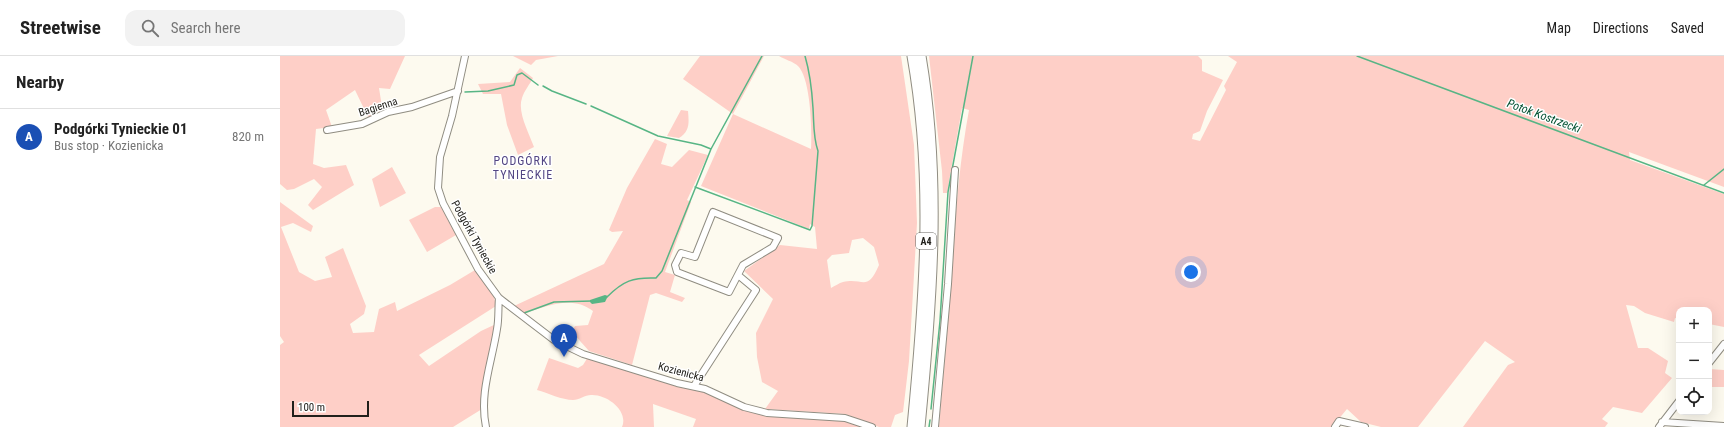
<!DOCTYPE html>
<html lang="en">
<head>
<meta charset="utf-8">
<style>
	:root { --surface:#fff; --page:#f2f2f2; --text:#222; --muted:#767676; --line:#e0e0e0; --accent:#7b5cd6 }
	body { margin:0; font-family:"Roboto Condensed",sans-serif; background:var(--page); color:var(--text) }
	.controls { position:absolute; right:12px; bottom:12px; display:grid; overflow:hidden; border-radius:8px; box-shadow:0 4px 16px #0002 }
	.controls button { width:36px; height:36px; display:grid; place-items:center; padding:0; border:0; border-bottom:1px solid var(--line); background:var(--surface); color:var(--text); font:20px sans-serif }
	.scale { position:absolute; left:12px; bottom:10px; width:77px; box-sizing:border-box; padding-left:4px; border:2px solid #21201b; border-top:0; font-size:11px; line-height:14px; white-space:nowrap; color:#21201b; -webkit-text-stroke:3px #fff; paint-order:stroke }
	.you { position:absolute; left:911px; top:216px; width:14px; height:14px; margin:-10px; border:3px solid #fff; border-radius:50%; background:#1a73e8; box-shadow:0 0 0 6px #1a73e833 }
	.badge { display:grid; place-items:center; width:26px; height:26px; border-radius:50%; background:var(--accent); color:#fff; font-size:13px; font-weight:700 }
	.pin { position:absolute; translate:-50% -33px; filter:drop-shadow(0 1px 2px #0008) }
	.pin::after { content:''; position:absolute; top:21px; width:14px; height:12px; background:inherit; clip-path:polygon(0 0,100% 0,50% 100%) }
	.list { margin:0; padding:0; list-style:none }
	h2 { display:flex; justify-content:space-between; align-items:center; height:52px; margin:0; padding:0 16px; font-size:17px }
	h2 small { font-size:13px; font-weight:400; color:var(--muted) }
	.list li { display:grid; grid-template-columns:26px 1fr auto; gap:12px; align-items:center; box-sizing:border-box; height:56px; padding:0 16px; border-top:1px solid var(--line) }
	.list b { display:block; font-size:15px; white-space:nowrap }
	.list p { margin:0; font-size:13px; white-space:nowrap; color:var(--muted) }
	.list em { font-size:13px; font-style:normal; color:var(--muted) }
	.icon { flex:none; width:22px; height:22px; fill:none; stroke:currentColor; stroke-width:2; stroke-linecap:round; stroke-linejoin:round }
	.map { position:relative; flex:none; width:1444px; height:371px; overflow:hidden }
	header { display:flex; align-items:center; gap:24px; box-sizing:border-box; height:56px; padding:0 20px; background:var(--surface); border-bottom:1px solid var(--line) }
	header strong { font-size:19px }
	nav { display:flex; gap:22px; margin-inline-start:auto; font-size:14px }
	.search { width:280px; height:36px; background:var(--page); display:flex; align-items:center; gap:10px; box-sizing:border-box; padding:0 14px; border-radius:12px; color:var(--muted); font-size:15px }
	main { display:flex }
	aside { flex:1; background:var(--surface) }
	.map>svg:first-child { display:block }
</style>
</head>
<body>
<header>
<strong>Streetwise</strong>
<div class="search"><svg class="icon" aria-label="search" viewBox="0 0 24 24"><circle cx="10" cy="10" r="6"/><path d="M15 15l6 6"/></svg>Search here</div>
<nav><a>Map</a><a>Directions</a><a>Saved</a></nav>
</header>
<main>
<aside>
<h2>Nearby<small></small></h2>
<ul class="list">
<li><span class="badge" style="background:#1a4fb4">A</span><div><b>Podgórki Tynieckie 01</b><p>Bus stop · Kozienicka</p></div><em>820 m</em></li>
</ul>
</aside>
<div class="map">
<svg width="1444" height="371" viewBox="0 0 1444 371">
	<rect width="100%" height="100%" fill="#fdfaef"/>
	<path fill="#fecfc7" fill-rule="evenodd" d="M0,0H125L110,33L99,32L103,57L88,61L75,34L46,54L52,71L36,73L33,108L44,112L66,109L74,129L33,154L28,149L42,131L34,123L14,133L7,134L0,128Z
		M233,0H278L256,4L251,9Z
		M420,0H484L453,58L531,93C532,75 531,23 518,10C514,6 504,3 499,0H621L634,89L637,167L629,305L623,356L615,359L611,371H599L565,358L485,353L498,335L482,326L477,301L476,277L493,243L464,215L500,189L537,193L535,171L530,168L529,173L421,130L453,58L403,23ZM583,182L594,191L599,209C587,237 583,221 563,226C559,227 555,230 551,232L547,204L552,199L569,197L572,184Z
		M649,0H918L922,4V15L943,24L927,55L920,75L913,78L912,83L920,85L946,34L944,30L957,6L948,0H1444V131L1349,96L1350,104L1444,138V271L1429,268V254H1399V263L1395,262L1394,266L1365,257L1354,250L1346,249L1358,292H1368L1388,305L1385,317L1392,322L1362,357L1333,351L1322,363L1328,367L1325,371H1183L1228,309L1235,306L1205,285L1138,371H1101L1081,366L1067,353L1052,371H659C662,331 666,290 669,250C674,184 677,119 689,54L682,52L667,137H663L662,115Z
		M240,12L253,22C250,28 244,35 242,42C237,56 249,77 254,91L238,99L227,69L221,38H203L198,28L230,26Z
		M401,54L408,55C409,67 410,75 399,82L387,80Z
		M375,83L387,88L381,108L392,111L409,94L428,99L407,144L411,146L385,216L395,219L390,236L405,242L402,246L376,237L370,239L352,309L309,295L292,276L295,270L308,269L313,255C292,239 266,250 244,258L234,250L324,208L343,175L332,176L329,174L347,132Z
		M112,111L126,137L100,151L92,123Z
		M0,146L33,170L31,176L13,167L1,171L19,216L35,225L52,221L45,201L63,192L86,250L84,258L70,268L73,277L94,276L99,253L115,246L117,255L170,229L195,214L214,241L216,250L139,299L149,310L201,275L216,268L202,353L173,371H0V289L4,286L0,280Z
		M155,151H161L176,179L147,196L129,164Z
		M308,301L422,334L475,356L548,362L569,366L584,371H413L416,363L373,348L374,371H342C349,355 327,338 311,339C305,339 299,344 293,344C282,344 268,337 257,334L269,302L298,312L303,309Z
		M1429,313L1444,314V331H1429Z"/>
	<path fill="#57b585" d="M325,239L328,240L325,246L312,248L310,246V244Z"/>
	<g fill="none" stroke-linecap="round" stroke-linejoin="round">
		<path stroke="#57b585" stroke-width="1.5" d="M1077,0L1444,137
			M263,30L272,35L306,48
			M185,36L208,35L234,29L237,19L242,17L258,29
			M311,50L378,80L421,89L431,93
			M1424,129L1444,113
			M415,131L530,174L532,170L538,95C533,81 534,67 533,52C532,35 530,17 525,0
			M327,241C343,225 353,221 376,222L382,215L431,93L482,0
			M244,257L274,246L312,245
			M651,353L660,265L668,136L693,0
			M649,371L650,364"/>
		<g stroke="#908d82" stroke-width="8">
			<path id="minor" d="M185,0L172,60L160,101L158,132L163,147L198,213L219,242L274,284L303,298L397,327L425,333L464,351L487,357L565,362L592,371
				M47,74L82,68L108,56L132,51L178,35
				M433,156L498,182L493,191L463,209L449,236L397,216L395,209L401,197L415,201Z
				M1429,307L1444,288
				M414,330L476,234L458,219
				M1382,366L1444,370
				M206,371C199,337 212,306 217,273C219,263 218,252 219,242
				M655,371L668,228L675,114
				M1055,371L1059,365L1085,371
				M1379,371L1399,345"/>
		</g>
		<g stroke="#908d82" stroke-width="11">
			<path id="highway" d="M632,371C644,247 654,123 632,0
				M640,371C652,247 662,124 641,0"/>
		</g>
		<use href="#minor" stroke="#fff" stroke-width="6"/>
		<use href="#highway" stroke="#fff" stroke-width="9"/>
	</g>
	<g text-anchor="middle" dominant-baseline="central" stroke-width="3" stroke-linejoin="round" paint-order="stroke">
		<rect fill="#fff" stroke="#64635f" stroke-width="1" x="636" y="177" width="20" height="16" rx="3"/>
		<g font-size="10" font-weight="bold" fill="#21201b">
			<text x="646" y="185">A4</text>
		</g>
		<g font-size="11" fill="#21201b" stroke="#fff">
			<text transform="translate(98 51) rotate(-18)">Bagienna</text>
			<text transform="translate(194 181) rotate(61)">Podgórki Tynieckie</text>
			<text transform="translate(401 316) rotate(15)">Kozienicka</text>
		</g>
		<g font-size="12" font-style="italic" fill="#055334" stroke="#fff">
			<text transform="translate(1264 60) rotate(20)">Potok Kostrzecki</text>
		</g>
		<g font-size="12" letter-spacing="1" fill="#534684" stroke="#fff">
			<text x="243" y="105">PODGÓRKI<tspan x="243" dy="14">TYNIECKIE</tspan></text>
		</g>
	</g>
</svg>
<div class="controls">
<button>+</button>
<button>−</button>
<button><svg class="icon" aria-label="locate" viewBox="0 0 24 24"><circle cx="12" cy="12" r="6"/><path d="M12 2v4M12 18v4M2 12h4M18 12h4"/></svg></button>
</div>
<div class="scale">100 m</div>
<div class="you"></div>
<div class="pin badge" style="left:284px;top:301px;background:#1a4fb4">A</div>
</div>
</main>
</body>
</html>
